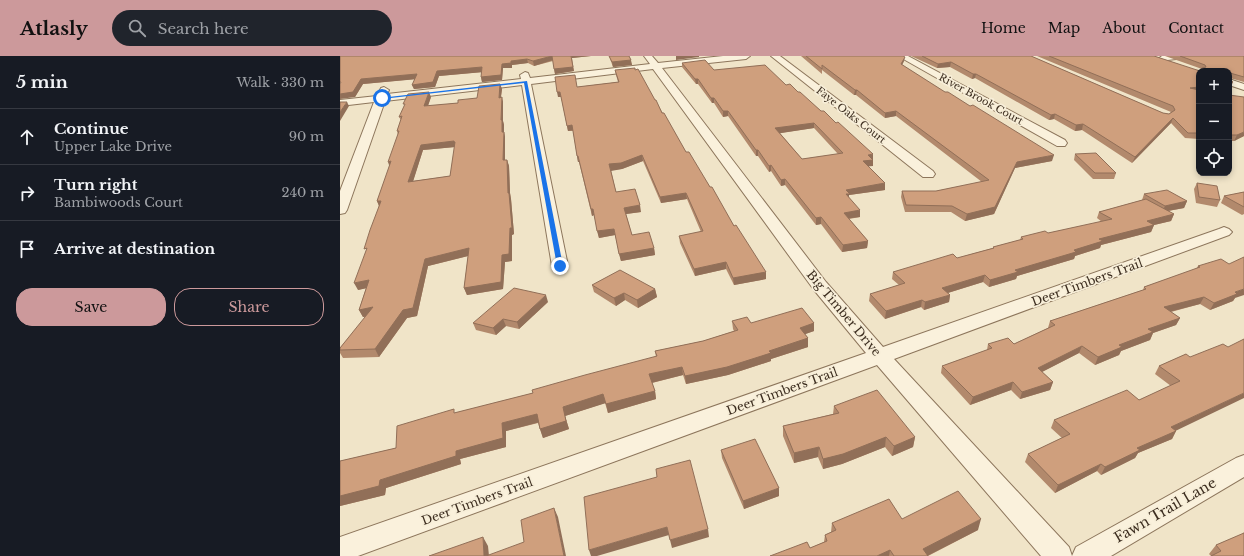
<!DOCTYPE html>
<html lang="en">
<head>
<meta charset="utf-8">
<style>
	:root { --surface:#171b24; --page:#20242c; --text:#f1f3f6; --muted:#9ea1a6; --line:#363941; --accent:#cc999b }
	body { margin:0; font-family:"Libre Baskerville",serif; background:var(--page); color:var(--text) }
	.controls { position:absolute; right:12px; top:12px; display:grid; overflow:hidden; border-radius:8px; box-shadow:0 2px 6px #0003 }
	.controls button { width:36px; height:36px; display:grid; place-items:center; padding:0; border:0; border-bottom:1px solid var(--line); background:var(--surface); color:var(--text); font:20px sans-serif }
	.stop { position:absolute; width:12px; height:12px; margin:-9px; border:3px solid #1a73e8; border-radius:50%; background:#fff }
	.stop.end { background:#1a73e8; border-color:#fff; box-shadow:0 1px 4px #0008 }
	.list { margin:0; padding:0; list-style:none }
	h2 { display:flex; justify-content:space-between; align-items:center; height:52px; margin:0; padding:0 16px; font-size:17px }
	h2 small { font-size:13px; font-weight:400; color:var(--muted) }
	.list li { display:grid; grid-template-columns:26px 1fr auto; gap:12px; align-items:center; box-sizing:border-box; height:56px; padding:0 16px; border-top:1px solid var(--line) }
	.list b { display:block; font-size:15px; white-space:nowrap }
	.list p { margin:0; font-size:13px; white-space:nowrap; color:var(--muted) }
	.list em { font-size:13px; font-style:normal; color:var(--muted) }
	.actions { display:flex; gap:8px; padding:12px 16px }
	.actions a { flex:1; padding:9px 0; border:1px solid var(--accent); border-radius:16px; text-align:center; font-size:14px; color:var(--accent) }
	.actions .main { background:var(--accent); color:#111 }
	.icon { flex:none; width:22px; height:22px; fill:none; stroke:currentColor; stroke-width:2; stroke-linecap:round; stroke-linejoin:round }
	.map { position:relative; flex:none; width:904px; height:500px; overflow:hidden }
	header { display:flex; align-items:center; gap:24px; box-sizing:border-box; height:56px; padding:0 20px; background:var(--accent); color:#111 }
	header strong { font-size:19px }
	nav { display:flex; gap:22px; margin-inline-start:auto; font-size:14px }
	.search { width:280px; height:36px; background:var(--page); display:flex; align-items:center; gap:10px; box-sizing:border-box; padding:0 14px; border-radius:22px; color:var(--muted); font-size:15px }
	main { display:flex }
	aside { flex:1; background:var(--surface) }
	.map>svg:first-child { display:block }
</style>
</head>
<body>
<header>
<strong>Atlasly</strong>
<div class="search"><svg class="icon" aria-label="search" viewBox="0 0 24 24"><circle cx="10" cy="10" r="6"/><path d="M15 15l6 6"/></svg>Search here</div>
<nav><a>Home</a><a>Map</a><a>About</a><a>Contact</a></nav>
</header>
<main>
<aside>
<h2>5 min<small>Walk · 330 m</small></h2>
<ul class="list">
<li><svg class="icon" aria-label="ahead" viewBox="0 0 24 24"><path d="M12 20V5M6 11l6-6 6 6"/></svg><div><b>Continue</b><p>Upper Lake Drive</p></div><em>90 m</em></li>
<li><svg class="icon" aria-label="right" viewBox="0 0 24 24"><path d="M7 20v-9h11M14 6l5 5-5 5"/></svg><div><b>Turn right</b><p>Bambiwoods Court</p></div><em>240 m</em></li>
<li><svg class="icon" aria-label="arrive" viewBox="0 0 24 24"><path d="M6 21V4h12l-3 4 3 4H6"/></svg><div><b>Arrive at destination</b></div></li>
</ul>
<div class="actions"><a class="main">Save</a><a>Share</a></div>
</aside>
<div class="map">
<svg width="904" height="500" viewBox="0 0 904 500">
	<rect width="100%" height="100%" fill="#f0e4c8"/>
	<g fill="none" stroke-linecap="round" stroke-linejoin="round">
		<g stroke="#8d765c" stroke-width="2">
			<path id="minor" d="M304,0H312L318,7L383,0H410L406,3L322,12L486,226L543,291L879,173L884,171L889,173L892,176L889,179L554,303L729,491L732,500L736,491L896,402L904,399V421L771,500H701L537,309L18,500H0V481L526,297L474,234L313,13L191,28L228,210L226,213L220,215L214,213L212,210L182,29L45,45L7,154L5,157L0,158V135L34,46L0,50V44L37,40L41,32L44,31L49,34L47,38L181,23L180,19L185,16L188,17L190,22L310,8Z
				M431,0H440L593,115L595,118L593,121H583Z
				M558,0H568L725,84L727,87L725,90H717Z
				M822,0H840L836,3L819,5L818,3Z
				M889,23L904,28V34L889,29Z"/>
		</g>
		<use href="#minor" fill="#faf1dc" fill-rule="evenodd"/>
	</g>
	<path fill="#b2896c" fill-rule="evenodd" d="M0,0H251L232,2L234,15L215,18L213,5L194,10L188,7L172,9V12H163L162,24L142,26L141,21L142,16L99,20L95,31L74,33L72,29L75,23L23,28L15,41Z
		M269,0H289L292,9L273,11Z
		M461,0H563L564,5L562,9L712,105L675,112L654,158L625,165L611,156H565L561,141L562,135H596L642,126L556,60L545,62L516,39H514L482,14V18Z
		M571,0H691L823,57L829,58L831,56L697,0H814L859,15V83L845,82L831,67L792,107L742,74L735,75L714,63L709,64L635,22L632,23L610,11L597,12Z
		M825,0H904V26L890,22L891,31L889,32V15H861L862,13Z
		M342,7L374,14L446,29L458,36L481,55L533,103V110H528L545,134L509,139V142L520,161L509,163L528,185L527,192L502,196L481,168L476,169L445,129L441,130L431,115L429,116L418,100H416L388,60L383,61L374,47H372L358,28H356L342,11ZM474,72L498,98L462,103L440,77Z
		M275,14L315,44L346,96L370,131L394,170L426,223L394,229L386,213L355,220L340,187L339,180L361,176L347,143L321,147L303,105L282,113L271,114L276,136L301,156L286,158L292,179L314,192L315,199L281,205L275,179L259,182L254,159L252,160L239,106H238L233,75H228L221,41H218L237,31L278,26L276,19Z
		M160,28L162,33L161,41L163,46V65L164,69V76L165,81V104H167L169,110L170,137L171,143L174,178L172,179V205L165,206L163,233L127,239L124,232L128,200L88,210L77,260L67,262L39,301L3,302L0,297V292L26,261H23L19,254L26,232L18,234L26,196L39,150L37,145L50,110L58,79L57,75L61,64L59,61L91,41L88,50L118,47L137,42ZM115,91L110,120L73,125L83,94Z
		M889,39L904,80L894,85H889Z
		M735,98L776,117L774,123H753L734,104Z
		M857,127L880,144L877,151L856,147L854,133Z
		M904,136V158L902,159L881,147L884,140Z
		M804,138L847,145L844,152L828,155L834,158L831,165L814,169L811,176L761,189L760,192L735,200L734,203L677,220L676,223L649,231L643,226L608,237L610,239L609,246L584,254L581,251L545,263L529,245L530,238L559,229L552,223L553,216L617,202L653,192V191L680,184L681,181L708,177L762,166L757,162L759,156L802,144Z
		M889,208L895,242L893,245L870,254L860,248L831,256L840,262L836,269L813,277L810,284L781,295L779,299L755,309L739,297L702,316L713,326L710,334L680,343L671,334L630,349L601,317L602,310L647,294L648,288H674L708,272L710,265L803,234L804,231L856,213L858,210Z
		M252,229L315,233L317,241L298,252L285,244L276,250L254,236Z
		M208,246L179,273L166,270L156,279L136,274L133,267Z
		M392,265L411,267H474V275L465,278L468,282V291L431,303V305L388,319L346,328L343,319L312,327L315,335L316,343L268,357L265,347L225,360L229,373L203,382L198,367L166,375V391L120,403L121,408L46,432L45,439L0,450V405L56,392L115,357L193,337L316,301L315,295L363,285L394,275L393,273Z
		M846,298L835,375H836L832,383L798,397L795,402L761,419L757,415L715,437L685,406L688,398L722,382L711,372L714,364L799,344L831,330L815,318L819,310Z
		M494,350L575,381L573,391L552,400L545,391L502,408L483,413L478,401L454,407L443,380V370L493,358Z
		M381,394L439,432V440L404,453L382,402Z
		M562,463L638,474L588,500H430L470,492L484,486L485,479L491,476L492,467Z
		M904,476V500H871L869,498L876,489L903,478Z"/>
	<path fill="#916f58" d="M212,0L213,4L194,10L193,5Z
		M231,0H251L232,2Z
		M336,0H359V1L336,4Z
		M565,1L564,5L560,13L561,8Z
		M187,3L188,7L172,9V12H163L162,24L142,26L141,21L162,8L171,5Z
		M291,4L292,9L273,11L272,6Z
		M611,6L610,11L597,12L598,8Z
		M142,11L144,16L99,20L95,31L74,33L72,29L97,15Z
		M233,11L234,15L215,18L214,13Z
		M77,18L78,23L23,28L15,41L0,43V38L21,23Z
		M633,18H636L635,22L632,23Z
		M355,23H358V28H356Z
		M893,26L891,31L889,32V27Z
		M160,28L162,33L160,47L159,42Z
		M859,31V36L850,32Z
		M515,34H517L516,39H514Z
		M89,36L91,41L86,55L84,50Z
		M217,36H220L222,41H218Z
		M162,41L163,46V65L164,69V76L165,81V110L163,104L161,64Z
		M371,42H374V47H372Z
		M7,46L9,50L0,65V56Z
		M383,55H388V60L383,61Z
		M556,55V60L545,62V57Z
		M715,58L714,63L709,64L711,59Z
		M833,62L831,67L792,107L795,101Z
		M474,67V72L435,78V72Z
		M743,68L742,74L735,75L736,69Z
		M232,69L234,74L228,75L227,70Z
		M904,76V80L894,85L897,79Z
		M114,85L115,86V91L83,94L71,132L68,126L81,89Z
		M416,94H418V100H416Z
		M533,98V110L522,111L523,105L528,99Z
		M302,99L303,105L282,113L271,115L269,108Z
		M714,99L712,105L675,112L654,158L625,165L627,158L677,106Z
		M237,100H238L239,106H238Z
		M167,104L169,110L170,137L171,143L174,178L172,179V205L165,206L163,233L127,239L124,232L162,199L168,137Z
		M51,105L50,112L48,106Z
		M431,109V115L429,116V110Z
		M445,123V129L441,130V124Z
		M545,127V134L509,139V144L506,145V134Z
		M346,137L347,143L321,147L320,141Z
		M37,145H41L40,152Z
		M847,145L844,152L822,156L825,150Z
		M300,149L301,156L286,158L284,152Z
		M251,153H253L254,159L252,160Z
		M520,154V161L504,163V157Z
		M834,158L831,165L814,169L811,176L761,189L760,192L735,200L734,203L677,220L676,223L649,231L650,224L675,214L734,194L759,183L807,165Z
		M481,161V168L476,169V162Z
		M274,173L275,179L259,182L257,175Z
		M528,185L527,192L502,196L503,189Z
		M129,192L132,199L88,210L77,260L67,262L39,301L35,293L85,203Z
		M314,192L315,199L281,205L279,198Z
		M386,206V213L355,220L354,213Z
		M426,216V223L394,229L393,222Z
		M645,219L643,226L601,239L602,232Z
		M29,224L32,231L18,234L14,227Z
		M315,233L317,241L298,252L297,244Z
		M904,233V239L895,242L893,245L870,254L874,247L895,236Z
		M284,237L285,244L276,250L274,242Z
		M206,239L208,246L179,273L177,266Z
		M610,239L609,246L584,254L585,246Z
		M864,241L860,248L821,258L824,251Z
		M582,244L581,251L545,263L546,255Z
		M33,251L37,258L23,261L19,254Z
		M840,262L836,269L813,277L810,284L781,295L779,299L755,309L758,301L808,273Z
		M163,263L166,270L156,279L153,272Z
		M474,267V275L460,280V272Z
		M468,282V291L431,303V305L388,319L346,328L345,320L429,295Z
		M742,290L739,297L696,319L698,312Z
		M342,311L343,319L311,327L309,318Z
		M673,326L671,334L630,349L633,341Z
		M713,326L710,334L680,343L682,336Z
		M315,335L316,343L268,357L266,348Z
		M904,337V342L827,379L831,371Z
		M263,338L266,347L225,360L229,373L203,382L200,373L223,351Z
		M197,358L200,366L166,375V391L120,403L121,408L46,432L45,439L0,450V440L116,395L162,367Z
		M836,375L832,383L798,397L795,402L761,419L765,411L797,392Z
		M546,381L545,391L502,408L483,413V403Z
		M575,381L573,391L552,400L554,390Z
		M479,391L478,401L454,407V397Z
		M761,408L757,415L715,437L718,429Z
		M439,432V440L404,453L403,445Z
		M214,452L218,461L226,500H224Z
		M641,463L638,474L587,500L583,493Z
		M327,471L329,479L257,500H251L249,494Z
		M368,473L369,481L332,492L330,484Z
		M143,481L148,490L149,500H144Z
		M550,494L549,500H537Z"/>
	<path fill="#cf9f7d" stroke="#916f58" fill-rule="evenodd" d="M0,0H231L233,11L214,13L212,0L193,5L187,3L171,5V7L162,8L161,19L141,21L142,11L97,15L93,26L72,29L77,18L21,23L13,36L0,38V28L1,26H0Z
		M269,0H289L291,4L272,6Z
		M466,0H563L565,1L561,8L605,36H608L630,50L633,49L714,99L677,106L655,151L627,158L612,150L566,149L562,135H596L649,124L556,55L545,57L517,34H515L482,9V13Z
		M582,0H691L823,57L829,58L835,54L833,50L709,0H814L860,15H859V31L850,32L859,34V77H848L833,62L795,101L743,68L736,69L715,58L711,59L636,18H633L611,6L598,8Z
		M840,0H904V21L890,17V24L893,26L889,27V15H862V12L866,11L865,9Z
		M365,4L374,14L425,9L446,29L450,28L458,36H460L481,55H484L496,67L498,66L533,98L528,99L533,104L523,105L545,127L506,134L510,138H506L520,154L504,157L528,185L503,189L481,161L476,162L445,123L441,124L431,109L429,110L418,94H416L388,55H383L374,42H371L358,23H355L342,7ZM474,67L503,97L462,103L435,72Z
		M295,12V14L298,13L315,44H316L322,57H324L346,96H349L370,131H372L394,170L396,169L426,216L393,222L386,206L354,213L339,180L363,175L346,137L320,141L302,99L281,107L269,108L276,136L295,133L300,149L284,152L292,179L309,176L314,192L279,198L274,173L257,175L253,153H251L238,100H237L232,69L227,70L220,36H217L215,21L235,19L237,31L279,26L275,14Z
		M160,28L159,42L162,41L161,64H162V76H164L163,104H167L168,137H169L172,172H170L169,198L162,199L161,226L124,232L129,192L85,203L73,252L63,254L35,293L0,294V292L33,251L19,254L29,224L14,227L27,192L24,193L30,174L41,145H37L51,105L48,106L59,75H57L62,60L59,61L65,48H63L68,38L89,36L84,50L118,47V44L137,42L139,30ZM114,85V86H115L110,120L68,126L81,89Z
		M889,39L904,41V76L897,79H889Z
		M0,46H7L0,56Z
		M756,97L776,117H755L735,98Z
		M857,127L877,130L880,144L859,141Z
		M827,134L847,145L825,150L804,138Z
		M904,136V151L884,140Z
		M806,143L834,158L807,165L814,169L759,183L763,185L734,194L736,196L675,214L678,216L650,224L645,219L602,232L610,239L585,246L582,244L546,255L530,238L565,227L553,216L613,198L617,202L654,192L653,191L683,183L681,181L705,175L708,177L772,163L759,156Z
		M904,201V233L895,236L897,238L874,247L864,241L824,251L840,262L808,273L813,276L779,289L782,291L758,301L742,290L698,312L713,326L682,336L673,326L633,341L602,310L652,292L648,288L668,282L674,288L715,269L710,265L806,233L804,231L860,211L858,210L881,203L889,208Z
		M280,214L315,233L297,244L284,237L274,242L252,229Z
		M174,232L206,239L177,266L163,263L153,272L133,267Z
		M462,252L474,267L460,272L468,282L429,295L431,297L387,311L345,320L342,311L309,318L315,335L266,348L263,338L223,351L226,365L200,373L197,358L162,367L163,382L116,395V400L40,424L39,430L0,440V405L56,392L57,370L114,353V357L193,337L192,334L245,319L317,300L315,295L363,285L398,274L392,265L407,261L411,267Z
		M904,283V337L831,371L836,375L797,392L800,394L765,411L761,408L718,429L688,398L730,378L714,364L787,334L799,344L840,325L819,310L846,298L850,301L883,288L888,291Z
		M537,334L575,381L554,390L546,381L503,398L483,403L479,391L454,397L443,370L499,357L494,350Z
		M415,383L439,432L403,445L381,394Z
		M350,404L368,473L330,484L327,471L249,494L244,441L317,421L316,413Z
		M618,435L641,463L583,493L588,500H554L550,494L537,500H430L467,486L470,492L487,485L485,479L496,474L492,467L549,443L562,463Z
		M214,452L224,500H146L184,486L181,464Z
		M904,477V500H871L881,495L876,489Z
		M143,481L144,500H89Z"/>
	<path fill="#1a73e8" d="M187,25L223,210L220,212L217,210L184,27L42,43L40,42Z"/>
	<g text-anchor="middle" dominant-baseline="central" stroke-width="3.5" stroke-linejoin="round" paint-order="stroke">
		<g font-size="10" fill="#3d2e20" stroke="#f7eed8">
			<text transform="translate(641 43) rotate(29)">River Brook Court</text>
			<text transform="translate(511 59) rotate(38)">Faye Oaks Court</text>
		</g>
		<g font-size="12" fill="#3d2e20" stroke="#f7eed8">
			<text transform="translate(747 226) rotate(-20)">Deer Timbers Trail</text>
			<text transform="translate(504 257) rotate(50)">Big Timber Drive</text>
			<text transform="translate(442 335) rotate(-20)">Deer Timbers Trail</text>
			<text transform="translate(137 445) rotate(-20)">Deer Timbers Trail</text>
		</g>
		<g font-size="14" fill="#3d2e20" stroke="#f7eed8">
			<text transform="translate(825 454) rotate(-30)">Fawn Trail Lane</text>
		</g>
	</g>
</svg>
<div class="controls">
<button>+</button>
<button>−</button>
<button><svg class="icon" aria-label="locate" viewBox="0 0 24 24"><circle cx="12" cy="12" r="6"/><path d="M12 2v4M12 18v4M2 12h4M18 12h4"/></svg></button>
</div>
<div class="stop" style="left:42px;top:42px"></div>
<div class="stop end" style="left:220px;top:210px"></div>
</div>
</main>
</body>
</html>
